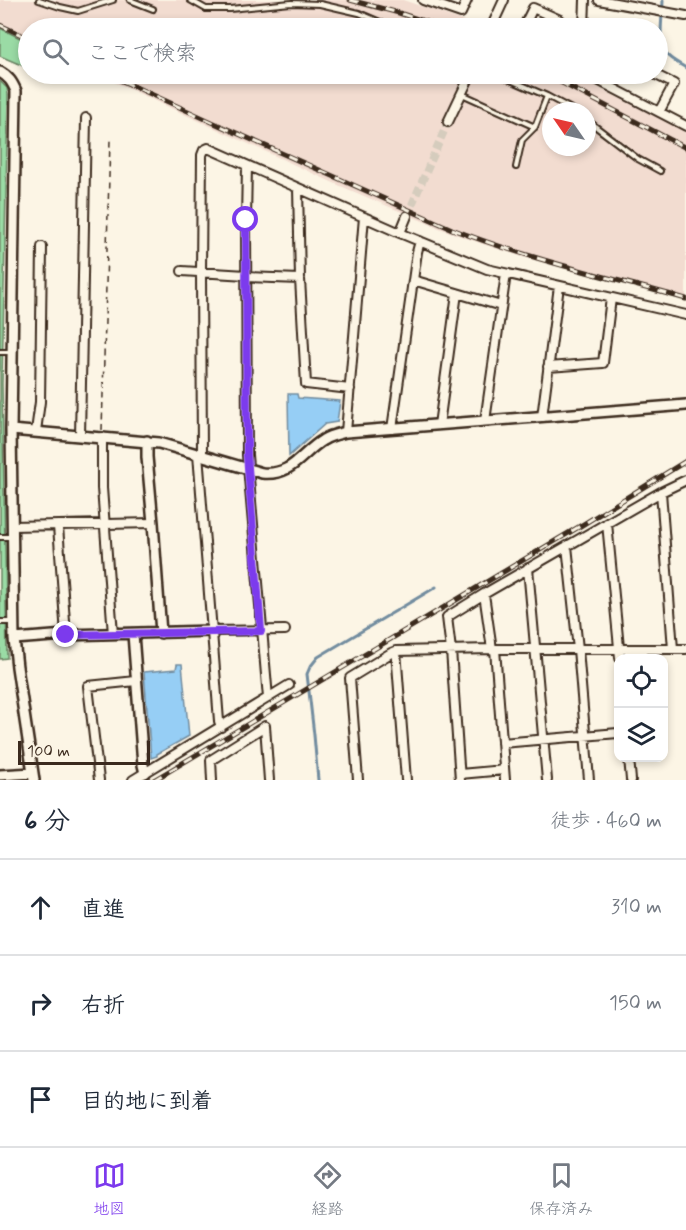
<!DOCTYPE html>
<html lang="ja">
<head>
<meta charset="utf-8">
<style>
	:root { --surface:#fff; --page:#f6f6f7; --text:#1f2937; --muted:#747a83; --line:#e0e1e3; --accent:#7c3aed }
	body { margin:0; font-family:Mynerve,"Klee One",sans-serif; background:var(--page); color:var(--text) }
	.controls { position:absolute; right:18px; bottom:18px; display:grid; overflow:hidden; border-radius:12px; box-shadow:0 3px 9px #0003 }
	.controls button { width:54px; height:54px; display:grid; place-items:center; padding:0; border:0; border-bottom:2px solid var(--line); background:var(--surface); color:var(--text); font:30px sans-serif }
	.compass { position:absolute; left:542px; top:102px; width:54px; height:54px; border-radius:50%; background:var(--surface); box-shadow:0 3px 9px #0003; rotate:304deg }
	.scale { position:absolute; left:18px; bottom:15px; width:132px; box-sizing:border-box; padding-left:6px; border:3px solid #3b2a1e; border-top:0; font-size:16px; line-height:21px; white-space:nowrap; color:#3b2a1e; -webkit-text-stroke:4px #fcf5e5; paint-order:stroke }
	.stop { position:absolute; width:18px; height:18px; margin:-14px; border:4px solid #7c3aed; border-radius:50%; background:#fff }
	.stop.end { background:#7c3aed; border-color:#fff; box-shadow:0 2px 6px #0008 }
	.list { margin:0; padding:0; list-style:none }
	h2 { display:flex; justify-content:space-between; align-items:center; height:78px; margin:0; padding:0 24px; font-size:26px }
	h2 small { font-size:20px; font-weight:400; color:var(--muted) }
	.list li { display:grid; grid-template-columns:39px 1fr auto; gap:18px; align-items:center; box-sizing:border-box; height:96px; padding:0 24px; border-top:2px solid var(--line) }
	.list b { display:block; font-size:22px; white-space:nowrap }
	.list em { font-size:20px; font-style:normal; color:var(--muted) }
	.icon { flex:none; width:33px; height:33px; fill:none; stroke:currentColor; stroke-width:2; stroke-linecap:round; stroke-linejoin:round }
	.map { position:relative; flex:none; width:686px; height:780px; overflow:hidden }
	.search { position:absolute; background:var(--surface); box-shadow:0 3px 9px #0003; left:18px; right:18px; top:18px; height:66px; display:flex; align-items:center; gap:15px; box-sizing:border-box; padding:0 21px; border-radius:33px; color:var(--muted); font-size:22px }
	.sheet { height:366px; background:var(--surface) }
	nav { display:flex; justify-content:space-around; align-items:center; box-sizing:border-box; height:84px; border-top:2px solid var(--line); background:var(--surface); font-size:16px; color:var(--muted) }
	nav a { display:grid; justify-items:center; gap:3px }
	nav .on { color:var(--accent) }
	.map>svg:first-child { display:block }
</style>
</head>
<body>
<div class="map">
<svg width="686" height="780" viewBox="0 0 686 780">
	<rect width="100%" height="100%" fill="#fcf5e5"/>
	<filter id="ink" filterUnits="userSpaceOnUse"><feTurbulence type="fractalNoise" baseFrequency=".0167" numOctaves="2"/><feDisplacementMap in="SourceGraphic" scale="12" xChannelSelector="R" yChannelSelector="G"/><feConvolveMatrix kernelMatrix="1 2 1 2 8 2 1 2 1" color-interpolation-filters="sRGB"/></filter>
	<g filter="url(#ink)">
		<path fill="#f2dcd0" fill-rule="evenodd" d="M0,0H403L464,21L479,28H28V45L0,32Z
			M97,74H571L686,131V301L523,257L483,244L439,228L336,184ZM551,111H587V147H551Z"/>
		<path fill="#9adba5" stroke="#6a8262" stroke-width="1.5" d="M0,28L28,42V64L26,67L0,56Z
			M0,81L7,88L8,95L2,384L7,658L0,659Z"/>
		<path fill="#96cef5" stroke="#728c9f" stroke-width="1.5" d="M288,394H297L298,398L340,401L337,422L325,424L289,456Z
			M177,664H182L189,736L157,754V756L151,758L144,672L176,669Z"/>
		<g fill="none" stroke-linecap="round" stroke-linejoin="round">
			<path stroke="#728c9f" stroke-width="3" d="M663,0C663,14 657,43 666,54C671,60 680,64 686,68
				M318,780L314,735L307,674L310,667L318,657L436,587"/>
			<path stroke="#d5ccbd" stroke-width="8" stroke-dasharray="8 4" stroke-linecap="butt" d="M407,216L448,122"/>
			<g stroke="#3b2a1e" stroke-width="8">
				<path id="service" d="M39,0L60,7L78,11L113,0
					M130,0L153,9
					M190,0L206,9H230L291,3L320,4L359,13L394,28
					M497,74L547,96L575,111
					M462,94L535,127
					M587,120L638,159L660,171
					M516,167L522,140L535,127L547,96
					M0,352H11
					M0,537H11
					M0,622H13"/>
			</g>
			<g stroke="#3b2a1e" stroke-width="12">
				<path id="minor" d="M423,0L461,13L467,0
					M599,0L686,16
					M491,28L504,0
					M523,28L533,8L560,20L556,28
					M584,28L585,0
					M586,74L686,126
					M654,74L674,84L659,112
					M605,84L610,74
					M448,122L468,80
					M247,166L246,220L247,455L268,698
					M298,188L300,279L306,384L350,389
					M407,216L400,233L487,269L686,315
					M182,271L246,275
					M246,277L300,279
					M413,280L501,306
					M548,367L603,363L611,298
					M542,417L559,286
					M485,421L506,274
					M439,425L457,293
					M392,429L417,252L420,241
					M36,431L40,402L42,247
					M346,432L364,217
					M80,436L86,118
					M102,437V488L113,634
					M198,454L219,721L221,727
					M202,455L201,273L202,155L204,150L208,148L400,233
					M661,492L673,649
					M607,523L620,658
					M12,526L153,523
					M58,526L66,635
					M567,546L578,649L589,780
					M528,568L547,780
					M211,631L285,630
					M492,649L484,594L661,492L686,480
					M495,649L505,780
					M396,651L406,780
					M502,743L618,733
					M629,758L631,780
					M460,774L504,770
					M99,780L88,686L136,681
					M133,780L289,685
					M212,780L211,760L265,726L269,780
					M358,780L350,678L391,653L396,651L492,649H686
					M460,780L451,650L447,617L484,594"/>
			</g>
			<g stroke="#3b2a1e" stroke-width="14">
				<path id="tertiary" d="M0,72C9,77 12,82 16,91L11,430L14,639L17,667L34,780
					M11,430L159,443L262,473C293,476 301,453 323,440C330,435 338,434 346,432L686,405
					M147,441V457L153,523L161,633
					M133,634L143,765L145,773
					M14,639L66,635L211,631
					M0,775L33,773"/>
			</g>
			<path stroke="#3b2a1e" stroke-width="1.5" stroke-dasharray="6 4.5" stroke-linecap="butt" d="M102,430L110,140"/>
			<use href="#service" stroke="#fcf5e5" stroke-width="4"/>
			<use href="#minor" stroke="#fcf5e5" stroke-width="8"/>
			<use href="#tertiary" stroke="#fcf5e5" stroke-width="9"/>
			<g stroke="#3b2a1e" stroke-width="5">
				<path id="rail" d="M350,0L399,13L445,28
					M0,25L28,38
					M107,74L223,127L452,229C528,259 608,277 686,299
					M545,74L686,148
					M154,780L582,525L686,461"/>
			</g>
			<use href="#rail" stroke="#fcf5e5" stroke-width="3" stroke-dasharray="9" stroke-linecap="butt"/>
		</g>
	</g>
	<g fill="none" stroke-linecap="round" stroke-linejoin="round" filter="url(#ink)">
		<path stroke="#7c3aed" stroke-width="8" d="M66,635L261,631L247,455L246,220"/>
	</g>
</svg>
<div class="controls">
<button><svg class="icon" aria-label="locate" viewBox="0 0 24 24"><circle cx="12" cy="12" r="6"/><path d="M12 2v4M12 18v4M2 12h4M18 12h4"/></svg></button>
<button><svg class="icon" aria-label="layers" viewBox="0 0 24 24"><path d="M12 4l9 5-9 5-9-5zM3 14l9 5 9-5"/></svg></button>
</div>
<svg class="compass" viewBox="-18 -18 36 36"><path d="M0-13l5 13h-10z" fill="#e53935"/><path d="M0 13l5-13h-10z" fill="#747a83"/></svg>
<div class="scale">100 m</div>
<div class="stop" style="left:246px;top:220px"></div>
<div class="stop end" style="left:66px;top:635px"></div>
<div class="search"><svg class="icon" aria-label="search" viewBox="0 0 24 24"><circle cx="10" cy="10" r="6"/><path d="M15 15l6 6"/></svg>ここで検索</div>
</div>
<section class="sheet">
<h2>6 分<small>徒歩 · 460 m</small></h2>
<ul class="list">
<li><svg class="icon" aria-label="ahead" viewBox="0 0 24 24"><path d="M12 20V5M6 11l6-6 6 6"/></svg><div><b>直進</b></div><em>310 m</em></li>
<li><svg class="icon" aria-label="right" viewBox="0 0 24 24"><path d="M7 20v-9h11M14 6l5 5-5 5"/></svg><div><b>右折</b></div><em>150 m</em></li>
<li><svg class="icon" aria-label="arrive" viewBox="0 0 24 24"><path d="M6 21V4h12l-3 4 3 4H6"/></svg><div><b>目的地に到着</b></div></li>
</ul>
</section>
<nav>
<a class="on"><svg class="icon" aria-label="map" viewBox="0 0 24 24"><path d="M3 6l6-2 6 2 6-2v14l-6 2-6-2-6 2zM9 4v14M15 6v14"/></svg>地図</a>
<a><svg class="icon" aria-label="directions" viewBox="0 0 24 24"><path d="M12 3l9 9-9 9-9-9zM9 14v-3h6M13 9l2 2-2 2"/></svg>経路</a>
<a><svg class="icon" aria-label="saved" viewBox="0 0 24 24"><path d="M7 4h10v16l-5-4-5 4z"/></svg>保存済み</a>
</nav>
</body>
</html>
